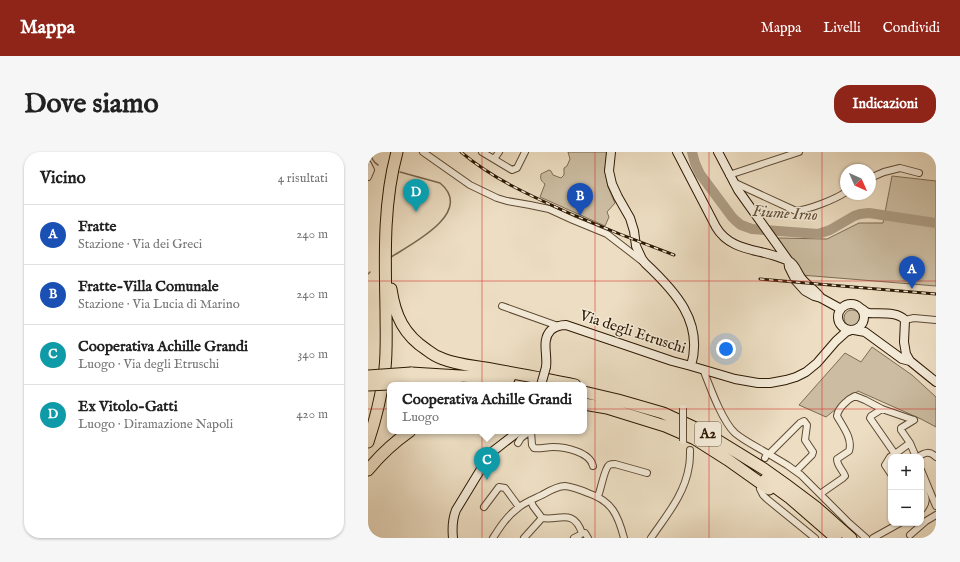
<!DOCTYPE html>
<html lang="it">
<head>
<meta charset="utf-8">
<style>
	:root { --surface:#fff; --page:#f6f6f6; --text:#222; --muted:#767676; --line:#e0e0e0; --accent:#8f2418 }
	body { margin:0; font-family:"IM FELL English",serif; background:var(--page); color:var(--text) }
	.controls { position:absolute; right:12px; bottom:12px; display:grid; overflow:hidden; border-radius:8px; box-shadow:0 1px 3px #0004 }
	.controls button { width:36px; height:36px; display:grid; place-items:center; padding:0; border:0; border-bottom:1px solid var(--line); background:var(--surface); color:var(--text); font:20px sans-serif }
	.compass { position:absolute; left:472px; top:12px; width:36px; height:36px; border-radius:50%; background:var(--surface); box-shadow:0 1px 3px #0004; rotate:135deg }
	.you { position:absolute; left:358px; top:197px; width:14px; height:14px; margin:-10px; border:3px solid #fff; border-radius:50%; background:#1a73e8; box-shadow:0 0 0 6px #1a73e833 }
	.badge { display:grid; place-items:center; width:26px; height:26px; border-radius:50%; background:var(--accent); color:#fff; font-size:13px; font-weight:700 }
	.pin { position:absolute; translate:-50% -33px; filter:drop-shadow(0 1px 2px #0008) }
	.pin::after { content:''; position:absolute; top:21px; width:14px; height:12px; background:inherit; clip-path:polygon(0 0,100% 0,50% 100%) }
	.popup { position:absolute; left:19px; top:230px; width:200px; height:52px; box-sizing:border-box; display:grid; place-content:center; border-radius:8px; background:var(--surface); filter:drop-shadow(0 1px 3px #0005); font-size:13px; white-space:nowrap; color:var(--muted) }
	.popup b { font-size:15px; color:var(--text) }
	.popup::after { content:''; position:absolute; left:50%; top:100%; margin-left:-8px; border:8px solid transparent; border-top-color:var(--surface) }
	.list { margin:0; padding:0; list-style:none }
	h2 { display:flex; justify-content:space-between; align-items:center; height:52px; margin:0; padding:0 16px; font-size:17px }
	h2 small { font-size:13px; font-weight:400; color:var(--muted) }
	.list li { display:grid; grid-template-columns:26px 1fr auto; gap:12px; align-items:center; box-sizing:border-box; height:60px; padding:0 16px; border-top:1px solid var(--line) }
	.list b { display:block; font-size:15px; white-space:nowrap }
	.list p { margin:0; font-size:13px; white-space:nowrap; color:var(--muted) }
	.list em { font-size:13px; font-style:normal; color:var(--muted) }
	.map { position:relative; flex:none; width:568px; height:386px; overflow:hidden; border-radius:16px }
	header { display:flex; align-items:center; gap:24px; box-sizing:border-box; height:56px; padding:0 20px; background:var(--accent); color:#fff }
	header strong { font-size:19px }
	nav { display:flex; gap:22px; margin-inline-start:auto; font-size:14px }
	.intro { display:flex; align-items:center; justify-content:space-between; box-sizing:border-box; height:96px; padding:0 24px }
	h1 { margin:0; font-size:28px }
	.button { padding:10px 18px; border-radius:16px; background:var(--accent); color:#fff; font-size:14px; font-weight:700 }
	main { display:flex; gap:24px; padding:0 24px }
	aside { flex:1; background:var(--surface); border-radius:16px; box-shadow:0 1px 3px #0004 }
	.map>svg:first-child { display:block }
</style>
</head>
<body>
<header>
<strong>Mappa</strong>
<nav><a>Mappa</a><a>Livelli</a><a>Condividi</a></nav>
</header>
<div class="intro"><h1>Dove siamo</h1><a class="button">Indicazioni</a></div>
<main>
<aside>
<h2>Vicino<small>4 risultati</small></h2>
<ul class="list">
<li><span class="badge" style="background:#1a4fb4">A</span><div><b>Fratte</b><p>Stazione · Via dei Greci</p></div><em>240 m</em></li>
<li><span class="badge" style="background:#1a4fb4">B</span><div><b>Fratte-Villa Comunale</b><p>Stazione · Via Lucia di Marino</p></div><em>240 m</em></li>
<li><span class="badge" style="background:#0f9aa8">C</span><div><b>Cooperativa Achille Grandi</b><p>Luogo · Via degli Etruschi</p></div><em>340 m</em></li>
<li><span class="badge" style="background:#0f9aa8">D</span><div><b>Ex Vitolo-Gatti</b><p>Luogo · Diramazione Napoli</p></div><em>420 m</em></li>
</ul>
</aside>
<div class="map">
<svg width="568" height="386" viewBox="0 0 568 386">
	<rect width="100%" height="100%" fill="#eddec3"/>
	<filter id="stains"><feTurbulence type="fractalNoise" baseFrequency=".005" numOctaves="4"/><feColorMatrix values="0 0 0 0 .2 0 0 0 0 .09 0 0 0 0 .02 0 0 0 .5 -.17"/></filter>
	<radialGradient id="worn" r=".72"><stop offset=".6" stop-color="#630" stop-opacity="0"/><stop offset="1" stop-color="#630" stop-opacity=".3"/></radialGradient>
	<path fill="#ccbda2" stroke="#7c6b52" d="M200,0H239L237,18L240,35L247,51L239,60L241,65L237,74L172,45L177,32C173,29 172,27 173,22L181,18L183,19L185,23L193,26L196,23V16L199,14L202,7Z
		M524,24L568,29V134L433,123L410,86L459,87L491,71H515Z
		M476 166a8 8 0 1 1 16 0a8 8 0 1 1-16 0Z
		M504,195L544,223L568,245V275L553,267L490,239L458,265L431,253L477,201L493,210Z"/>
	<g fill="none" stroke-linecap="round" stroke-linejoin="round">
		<path stroke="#79674f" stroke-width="1.5" d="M2,0C3,5 5,10 10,13
			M23,105C44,92 107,60 72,31L32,20
			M0,122L2,120"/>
		<path stroke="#ac9b82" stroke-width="10" d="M324,0L327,11L332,22L364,65L368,69L373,73L384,77L450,82L462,78L486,64L492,62L501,61L568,71"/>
		<g stroke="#5d4a33" stroke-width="8">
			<path id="street" d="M55,0L102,33L129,46L139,49L162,53L181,57L205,68L239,82L274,109
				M114,0L144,18L149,16L157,0
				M126,7L131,0
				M0,12L3,18L0,25
				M361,23L431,0
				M502,26L516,20L532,16L551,21
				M365,30L428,59C442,57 466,48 478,40
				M134,154L190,174
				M537,168L546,166L568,168
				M335,217C342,235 354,269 367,281C375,288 389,295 399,301L397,306
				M514,257L503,264L502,266L527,302L542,291
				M546,268L533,276V278L542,291L548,305
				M163,279L164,293L166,296C172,297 178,295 185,295C197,295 222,300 225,314
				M150,291L153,286L162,279
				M399,301L419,313L433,323L481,371L498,386
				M401,302L432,271L436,269L439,273L437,288L445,300L444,303L428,319
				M550,305C557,300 562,299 568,305
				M553,318L568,354
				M523,322L517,313L522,305L527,302
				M553,332C556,344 562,348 553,358
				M392,337L395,343L399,347L447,386
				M452,342L475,326L477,324C475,318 469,314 469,307L481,299C485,287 475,275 469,264C470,256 480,247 487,244L497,248L514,257L546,268
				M230,344C233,338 236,317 241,313C243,312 245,312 247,312L279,321
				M163,349L165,354L174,366C192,369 205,356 214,381L212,383L206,386
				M116,355L131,335L137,336L151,355
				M214,381H217L220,386
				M542,383L558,369L568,363
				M125,386C132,375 139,364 150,356C157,350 166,347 174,343C181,339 189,334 197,334C205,335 213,338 220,341C244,349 250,363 256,386
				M156,386L174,366
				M283,386C298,364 317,342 321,314C322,309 322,304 322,298
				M505,386L532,371"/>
		</g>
		<g stroke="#2d1903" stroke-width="10">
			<path id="secondary" d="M243,0L241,19L244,32L250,45L262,66L266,79L268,94L274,107L277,111C307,139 336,170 323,214
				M309,0L348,75C362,99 390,97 413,106C416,107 419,108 421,109C428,113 429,121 434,127C440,134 448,139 453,146
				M350,0L370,38L420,108L421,115L428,129L437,139L446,144L453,146L473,157
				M470 165a13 13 0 1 1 26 0a13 13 0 1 1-26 0Z
				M494,157L498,160L501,161C512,162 529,159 537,168L536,190L538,202L542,209
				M486,178L497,180L534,207L542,209L568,230
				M178,215C180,203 173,188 183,178C188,174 192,173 198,173L304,209L323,214L367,227L390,231H402L418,228L428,225L438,220L449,211L468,189L478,180L483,178
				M85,386C84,376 84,368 88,358L119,307L124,300L151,279"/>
		</g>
		<g stroke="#2d1903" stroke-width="13">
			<path id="highway" d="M23,137C27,164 36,183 59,198C64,202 69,205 75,207C90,213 107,214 123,217C151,222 179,227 207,233
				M43,221L141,227
				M42,231L88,230
				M216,240L250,248L295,261L336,280L396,317L417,332L449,356L483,386
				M216,252L239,256L297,274L327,287L360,308L401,337
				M0,290C8,266 14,241 17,216C19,197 18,177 18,158C17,105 15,51 29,0
				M0,318C13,302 25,291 42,279
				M397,328L422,346L468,386"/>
		</g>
		<use href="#street" stroke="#f3ead8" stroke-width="6"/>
		<use href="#secondary" stroke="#f3ead8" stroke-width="8"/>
		<use href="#highway" stroke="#eddec3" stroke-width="11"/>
		<g stroke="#2d1903" stroke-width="3">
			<path id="rail" d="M93,0C125,27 163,44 201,61C236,76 271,90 306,103
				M392,127L568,142"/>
		</g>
		<use href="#rail" stroke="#f3ead8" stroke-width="1.5" stroke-dasharray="4.5" stroke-linecap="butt"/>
		<g stroke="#5d4a33" stroke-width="8" stroke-linecap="butt">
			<path id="street-bridge" d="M315,289V256"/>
		</g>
		<g stroke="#2d1903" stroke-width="10" stroke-linecap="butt">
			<path id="secondary-bridge" d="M173,233L178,215"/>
		</g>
		<g stroke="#2d1903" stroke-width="13" stroke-linecap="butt">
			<path id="highway-bridge" d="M0,224L43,221
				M0,233L42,231"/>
		</g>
		<use href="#street-bridge" stroke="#f3ead8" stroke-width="6"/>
		<use href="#secondary-bridge" stroke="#f3ead8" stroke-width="8"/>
		<use href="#highway-bridge" stroke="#eddec3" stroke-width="11"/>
	</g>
	<path fill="none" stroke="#d62828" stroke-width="1" stroke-opacity="0.55" d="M114,0V386M227,0V386M341,0V386M454,0V386M0,129H568M0,257H568"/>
	<g text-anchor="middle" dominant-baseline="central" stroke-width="3" stroke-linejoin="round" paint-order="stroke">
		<rect fill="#f3ead8" stroke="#685843" stroke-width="1" x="327" y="270" width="26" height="24" rx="3"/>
		<g font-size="14" font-weight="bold" fill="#2d1903">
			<text x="340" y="282">A2</text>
		</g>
		<g font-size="15" fill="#2d1903" stroke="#f3ead8">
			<text transform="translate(265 180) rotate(18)">Via degli Etruschi</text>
		</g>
		<g font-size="16" font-style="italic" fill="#604d36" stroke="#f3ead8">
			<text transform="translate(417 62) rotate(4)">Fiume Irno</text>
		</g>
	</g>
	<rect width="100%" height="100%" filter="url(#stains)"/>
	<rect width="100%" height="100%" fill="url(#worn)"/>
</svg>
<div class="controls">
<button>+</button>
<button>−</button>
</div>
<svg class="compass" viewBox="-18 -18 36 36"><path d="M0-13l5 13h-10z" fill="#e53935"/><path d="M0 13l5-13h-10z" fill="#767676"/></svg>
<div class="you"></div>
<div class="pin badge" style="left:544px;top:137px;background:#1a4fb4">A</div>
<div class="pin badge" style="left:212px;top:64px;background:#1a4fb4">B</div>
<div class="pin badge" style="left:119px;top:328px;background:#0f9aa8">C</div>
<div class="popup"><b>Cooperativa Achille Grandi</b>Luogo</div>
<div class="pin badge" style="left:48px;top:60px;background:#0f9aa8">D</div>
</div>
</main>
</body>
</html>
